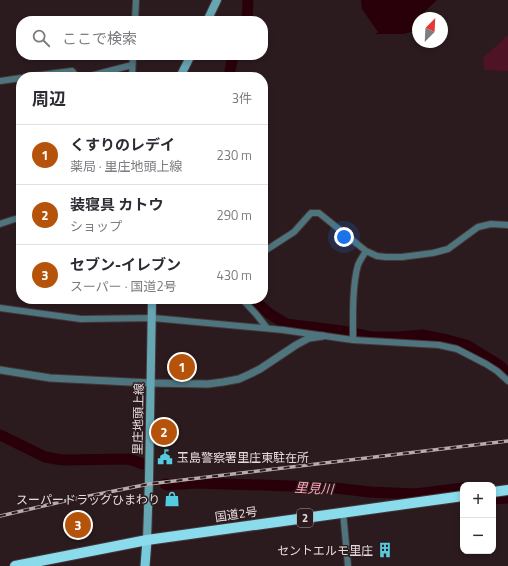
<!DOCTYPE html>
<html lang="ja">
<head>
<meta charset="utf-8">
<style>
	:root { --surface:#fff; --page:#f2f2f3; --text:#2b2b33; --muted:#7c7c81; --line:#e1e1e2; --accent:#b45309 }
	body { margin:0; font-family:"Titillium Web","Noto Sans JP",sans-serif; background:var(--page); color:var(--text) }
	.controls { position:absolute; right:12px; bottom:12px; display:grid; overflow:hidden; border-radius:8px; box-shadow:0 2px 6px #0003 }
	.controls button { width:36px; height:36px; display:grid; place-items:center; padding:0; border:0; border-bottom:1px solid var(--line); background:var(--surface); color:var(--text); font:20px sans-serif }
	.compass { position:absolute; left:412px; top:12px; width:36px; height:36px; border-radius:50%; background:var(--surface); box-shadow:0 2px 6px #0003; rotate:24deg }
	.you { position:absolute; left:344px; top:237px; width:14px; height:14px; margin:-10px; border:3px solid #fff; border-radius:50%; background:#1a73e8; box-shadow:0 0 0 6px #1a73e833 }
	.badge { display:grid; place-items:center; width:26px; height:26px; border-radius:50%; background:var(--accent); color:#fff; font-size:13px; font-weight:700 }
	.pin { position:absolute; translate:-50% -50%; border:2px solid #fff; box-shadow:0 1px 4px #0006 }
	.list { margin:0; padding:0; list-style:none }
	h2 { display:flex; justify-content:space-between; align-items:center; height:52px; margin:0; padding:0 16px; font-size:17px }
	h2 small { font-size:13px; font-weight:400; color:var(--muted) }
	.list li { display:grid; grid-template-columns:26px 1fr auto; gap:12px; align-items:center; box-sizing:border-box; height:60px; padding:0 16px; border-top:1px solid var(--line) }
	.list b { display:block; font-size:15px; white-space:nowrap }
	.list p { margin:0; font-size:13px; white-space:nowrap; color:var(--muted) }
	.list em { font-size:13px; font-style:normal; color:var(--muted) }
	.icon { flex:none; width:22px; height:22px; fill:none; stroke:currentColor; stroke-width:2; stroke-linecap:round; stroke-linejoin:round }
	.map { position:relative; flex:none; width:508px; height:566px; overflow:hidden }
	.search { position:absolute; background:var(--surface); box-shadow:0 2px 6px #0003; left:16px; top:16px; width:252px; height:44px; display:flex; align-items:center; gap:10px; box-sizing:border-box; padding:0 14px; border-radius:16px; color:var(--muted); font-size:15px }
	.panel { position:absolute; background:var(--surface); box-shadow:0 2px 6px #0003; left:16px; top:72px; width:252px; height:232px; border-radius:16px }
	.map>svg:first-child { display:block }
</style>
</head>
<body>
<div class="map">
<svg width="508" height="566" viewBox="0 0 508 566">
	<rect width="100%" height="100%" fill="#2b1b1e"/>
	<path fill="#4e1324" d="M508,35V71L484,70L483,58Z"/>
	<path fill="#29000a" d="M361,0H437L418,18L416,28L414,31L404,34H378L376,35H375L378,32L362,9Z"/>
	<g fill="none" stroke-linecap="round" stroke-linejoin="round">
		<path stroke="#29000a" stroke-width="11" d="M247,21L248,0
			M229,77L232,60L235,55
			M252,299L270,314L286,324L342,331L371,337H398L422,335L447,340L466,345L499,365L508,373
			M0,435L45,457L62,460L129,459L143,464
			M165,484L168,485L196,483L291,486L335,488L370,492L415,494L463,488
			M493,499L508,498"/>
		<g stroke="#453639" stroke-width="8">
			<path id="minor" d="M135,21L136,0
				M25,77L72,71L77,77
				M86,77L132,65
				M132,77L133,55
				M0,81L21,78
				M0,224L15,219H21
				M263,252L294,232L311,213H319L366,251L377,256L386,257H402L433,253L448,249L478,227L491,224L508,225
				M242,299L256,314L267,328
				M0,308L81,319L153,318L283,330L353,340L439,345L457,349L486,364L497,371L508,381
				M353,340C353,318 352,286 358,265C360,260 363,256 366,251
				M343,512L348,566"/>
		</g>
		<g stroke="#453639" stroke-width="9">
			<path id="tertiary" d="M0,370L50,378L150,383L208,384L223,382L239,379L250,374L260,369L296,345L309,338L323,336"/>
		</g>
		<g stroke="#453639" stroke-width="10">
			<path id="secondary" d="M207,21L217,0
				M180,77L191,55
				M147,540L149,480L152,299"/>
		</g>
		<g stroke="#453639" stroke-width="11">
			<path id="primary" d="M145,566L147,540"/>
		</g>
		<g stroke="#453639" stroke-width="12">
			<path id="trunk" d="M493,492L508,490
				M15,566L147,540L463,496"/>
		</g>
		<use href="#minor" stroke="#4e757d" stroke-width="6"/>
		<use href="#tertiary" stroke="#4e757d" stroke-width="7"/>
		<use href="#secondary" stroke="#66a6b3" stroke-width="8"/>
		<use href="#primary" stroke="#77cbdc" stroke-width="9"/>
		<use href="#trunk" stroke="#8adbec" stroke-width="10"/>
		<g stroke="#b7abad" stroke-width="3.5">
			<path id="rail" d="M0,516L69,500L149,484L508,441"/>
		</g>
		<use href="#rail" stroke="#2b1b1e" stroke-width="2" stroke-dasharray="6" stroke-linecap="butt"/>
	</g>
	<defs>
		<g id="civic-bare" transform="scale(1.2)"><path d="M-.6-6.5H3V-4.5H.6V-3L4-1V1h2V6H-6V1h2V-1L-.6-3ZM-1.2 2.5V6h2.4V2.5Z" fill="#55cae0" stroke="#2b1b1e" stroke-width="2.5" paint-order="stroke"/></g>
		<g id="shop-bare" transform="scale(1.2)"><path d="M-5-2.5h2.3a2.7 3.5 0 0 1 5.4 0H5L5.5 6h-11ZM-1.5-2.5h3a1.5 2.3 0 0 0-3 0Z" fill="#55cae0" stroke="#2b1b1e" stroke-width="2.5" paint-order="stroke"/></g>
		<g id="building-bare" transform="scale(1.2)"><path d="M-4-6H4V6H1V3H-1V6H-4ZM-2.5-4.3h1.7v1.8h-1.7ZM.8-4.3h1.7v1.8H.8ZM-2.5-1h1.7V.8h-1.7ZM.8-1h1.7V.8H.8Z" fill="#55cae0" stroke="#2b1b1e" stroke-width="2.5" paint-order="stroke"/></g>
	</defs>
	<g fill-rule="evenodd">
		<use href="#civic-bare" x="165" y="457"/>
		<use href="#shop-bare" x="172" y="499"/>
		<use href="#building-bare" x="385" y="550"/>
	</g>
	<g text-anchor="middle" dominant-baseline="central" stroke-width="3" stroke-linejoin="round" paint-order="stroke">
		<rect fill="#2b1b1e" stroke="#aea1a3" stroke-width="1" x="297" y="509" width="16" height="18" rx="3"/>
		<g font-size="11" font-weight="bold" fill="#e6dbdc">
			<text x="305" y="518">2</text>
		</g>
		<g font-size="12" fill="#e6dbdc" stroke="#2b1b1e">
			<text transform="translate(138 419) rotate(-89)">里庄地頭上線</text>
			<text transform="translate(236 514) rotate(-8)">国道2号</text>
		</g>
		<g font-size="12" fill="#e6dbdc" stroke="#2b1b1e" text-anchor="end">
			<text x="177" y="457" text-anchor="start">玉島警察署里庄東駐在所</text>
			<text x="160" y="499">スーパードラッグひまわり</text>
			<text x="373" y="550">セントエルモ里庄</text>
		</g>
		<g font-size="13" font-style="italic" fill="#faa3b4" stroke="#2b1b1e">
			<text transform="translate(314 488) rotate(3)">里見川</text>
		</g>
	</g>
</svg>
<div class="controls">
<button>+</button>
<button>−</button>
</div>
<svg class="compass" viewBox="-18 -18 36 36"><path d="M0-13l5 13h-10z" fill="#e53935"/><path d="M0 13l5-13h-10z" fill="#7c7c81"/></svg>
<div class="you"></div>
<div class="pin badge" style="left:182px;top:367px">1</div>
<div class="pin badge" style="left:164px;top:432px">2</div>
<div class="pin badge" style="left:78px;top:525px">3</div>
<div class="search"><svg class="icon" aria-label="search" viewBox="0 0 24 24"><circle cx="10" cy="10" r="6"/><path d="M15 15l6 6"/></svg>ここで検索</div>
<section class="panel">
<h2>周辺<small>3件</small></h2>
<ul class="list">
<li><span class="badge">1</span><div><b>くすりのレデイ</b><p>薬局 · 里庄地頭上線</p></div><em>230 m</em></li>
<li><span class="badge">2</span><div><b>装寝具 カトウ</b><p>ショップ</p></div><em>290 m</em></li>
<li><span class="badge">3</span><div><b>セブン-イレブン</b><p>スーパー · 国道2号</p></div><em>430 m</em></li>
</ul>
</section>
</div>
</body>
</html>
